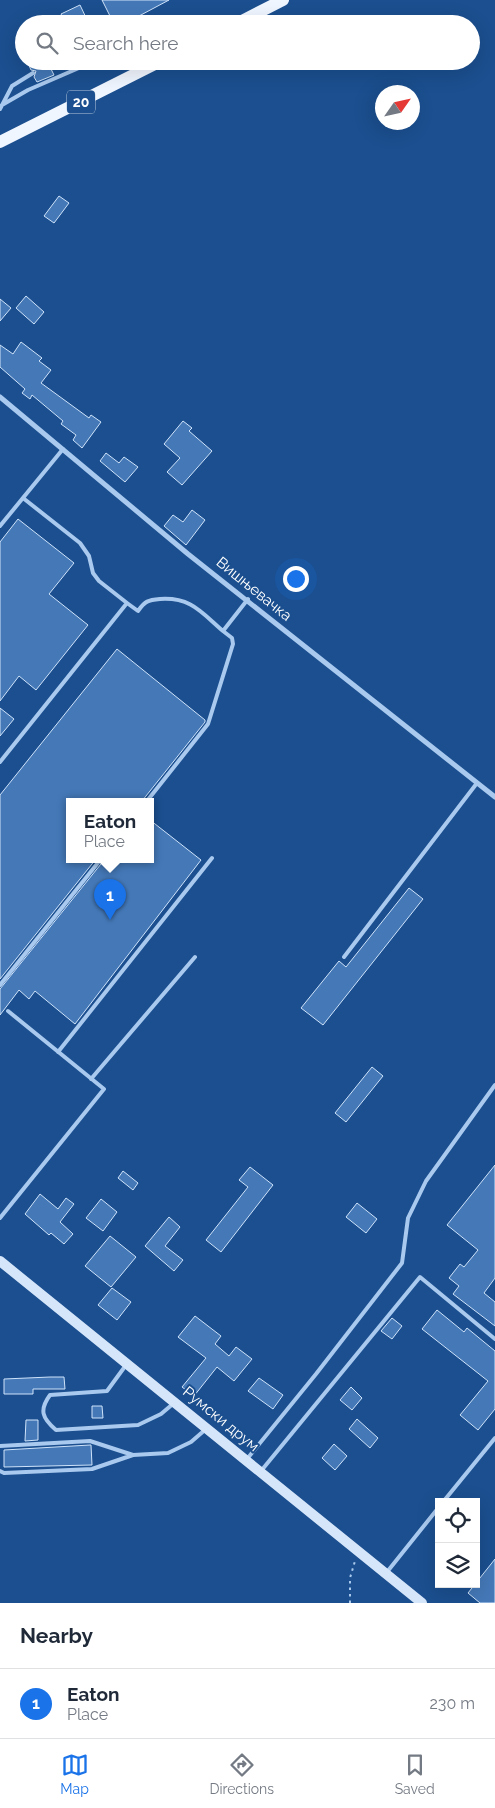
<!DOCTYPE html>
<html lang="en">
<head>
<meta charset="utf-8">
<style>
	:root { --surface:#fff; --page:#f6f6f7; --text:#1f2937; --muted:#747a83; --line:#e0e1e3; --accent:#1a73e8 }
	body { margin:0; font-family:Raleway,sans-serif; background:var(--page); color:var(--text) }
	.controls { position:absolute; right:15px; bottom:15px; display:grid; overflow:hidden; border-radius:0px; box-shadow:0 5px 20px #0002 }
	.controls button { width:45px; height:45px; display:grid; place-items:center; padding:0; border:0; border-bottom:1px solid var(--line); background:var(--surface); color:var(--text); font:25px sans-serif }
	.compass { position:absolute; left:375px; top:85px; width:45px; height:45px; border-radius:50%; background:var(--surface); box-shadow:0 5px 20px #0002; rotate:56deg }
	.you { position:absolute; left:295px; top:578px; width:18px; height:18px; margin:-12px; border:4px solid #fff; border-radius:50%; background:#1a73e8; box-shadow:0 0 0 8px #1a73e833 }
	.badge { display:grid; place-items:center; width:32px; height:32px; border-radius:50%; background:var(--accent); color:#fff; font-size:16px; font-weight:700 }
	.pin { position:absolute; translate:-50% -41px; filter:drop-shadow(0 1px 2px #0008) }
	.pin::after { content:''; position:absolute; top:26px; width:18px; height:15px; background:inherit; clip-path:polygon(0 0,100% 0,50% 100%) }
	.popup { position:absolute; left:66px; top:798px; width:88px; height:65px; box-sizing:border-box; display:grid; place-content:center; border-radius:0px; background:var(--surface); filter:drop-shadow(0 1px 4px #0005); font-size:16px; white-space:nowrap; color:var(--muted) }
	.popup b { font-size:19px; color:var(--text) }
	.popup::after { content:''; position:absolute; left:50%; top:100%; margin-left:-10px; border:10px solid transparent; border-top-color:var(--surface) }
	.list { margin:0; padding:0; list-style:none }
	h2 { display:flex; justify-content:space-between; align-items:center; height:65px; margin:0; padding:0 20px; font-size:21px }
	h2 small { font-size:16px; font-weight:400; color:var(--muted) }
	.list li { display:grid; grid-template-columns:32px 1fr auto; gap:15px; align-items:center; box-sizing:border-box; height:70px; padding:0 20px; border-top:1px solid var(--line) }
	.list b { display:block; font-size:19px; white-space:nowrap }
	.list p { margin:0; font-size:16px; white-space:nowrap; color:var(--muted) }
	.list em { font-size:16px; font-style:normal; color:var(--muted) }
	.icon { flex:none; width:28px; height:28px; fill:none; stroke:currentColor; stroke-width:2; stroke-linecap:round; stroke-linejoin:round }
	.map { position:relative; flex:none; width:495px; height:1603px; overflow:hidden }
	.search { position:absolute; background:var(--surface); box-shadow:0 5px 20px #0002; left:15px; right:15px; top:15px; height:55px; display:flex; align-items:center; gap:12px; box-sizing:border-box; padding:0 18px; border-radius:28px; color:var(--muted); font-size:19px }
	.sheet { height:135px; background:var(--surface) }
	nav { display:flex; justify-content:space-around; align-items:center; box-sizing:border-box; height:70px; border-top:1px solid var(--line); background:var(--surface); font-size:14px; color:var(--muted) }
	nav a { display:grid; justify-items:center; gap:2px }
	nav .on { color:var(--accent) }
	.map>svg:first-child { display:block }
</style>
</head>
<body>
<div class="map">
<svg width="495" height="1603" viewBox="0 0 495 1603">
	<rect width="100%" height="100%" fill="#1b4f8f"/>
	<path fill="#4478b7" stroke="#cfe3fa" d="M102,0H169L124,24H114Z
		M80,5L89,24H66L61,14Z
		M27,61H47L46,68L51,69L54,75L37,82L34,77L36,71L31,70Z
		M59,196L69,203L54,223L44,216Z
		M26,296L44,312L34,324L16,308Z
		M0,299L11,308L0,321Z
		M21,342L42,358L39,361L51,370L41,383L89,418L91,415L101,422L82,448L73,440L76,435L61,424L63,421L32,395L30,399L22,393L25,389L0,367V345L13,354Z
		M183,421L192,428L189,431L212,451L182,485L167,472L180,458L164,444Z
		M106,453L119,463L124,457L138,467L125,482L100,461Z
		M192,510L205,520L186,545L164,526L173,515L183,522Z
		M18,519L74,563L49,594L88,625L36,690L19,676L0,701V542Z
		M117,649L205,720V722L142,801H70V859H96L0,979V795Z
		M0,708L14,719L0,736Z
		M150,820L201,860L75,1024L35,991L29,999L19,990L0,1015V989L105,859H150Z
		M409,888L423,899L323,1025L301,1008L339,961L346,967Z
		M372,1067L383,1076L346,1122L335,1113Z
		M495,1165V1278L484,1293L495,1302V1326L453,1294L459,1286L449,1278L460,1264L464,1267L478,1250L447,1225Z
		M250,1167L273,1185L221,1252L206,1240L248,1187L239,1180Z
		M123,1171L138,1183L133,1190L118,1178Z
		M40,1194L58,1209L66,1198L74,1204L60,1222L73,1234L64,1244L51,1233L49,1235L25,1214Z
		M101,1199L117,1212L103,1231L86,1218Z
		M357,1203L377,1219L366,1233L346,1217Z
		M169,1217L180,1227L165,1246L183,1260L174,1271L145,1246Z
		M110,1236L136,1257L111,1287L85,1266Z
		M112,1288L131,1302L117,1320L98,1305Z
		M437,1310L464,1332L467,1328L495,1351V1409L478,1430L460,1415L488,1381L422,1329Z
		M195,1316L221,1336L215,1344L229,1356L236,1347L252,1359L234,1381L217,1367L194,1396L182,1387L206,1358L178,1337Z
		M392,1318L402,1326L392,1339L381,1331Z
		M50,1377H64L65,1389H33V1394H4V1379Z
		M259,1378L283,1395L273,1409L248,1391Z
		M351,1387L362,1398L352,1410L340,1400Z
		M92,1406H102L103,1418H92Z
		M357,1419L378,1438L370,1448L349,1429Z
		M26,1420H38V1440L25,1441Z
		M334,1444L347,1456L335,1470L322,1458Z
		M90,1445H91L92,1465L4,1467V1450Z
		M495,1559V1603H480L468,1593Z"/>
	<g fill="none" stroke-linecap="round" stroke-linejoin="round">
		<path stroke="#a9c9ee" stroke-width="2" stroke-dasharray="2.5 4" stroke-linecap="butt" d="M350,1603V1578L355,1561"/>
		<path stroke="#a9c9ee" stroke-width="4" d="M120,61L130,65L137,71
			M49,66L63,61
			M2,105L28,90L95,61
			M0,109L12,86L33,73
			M0,526L63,449
			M127,603L138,611C145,601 148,600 160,599C191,597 201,612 223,631L248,599
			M0,762L127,603L99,581L93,573L89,556L80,543L23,498
			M147,801L208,724L233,644L232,638L223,631
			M344,957L477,783
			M0,985L101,859
			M58,1052L212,858
			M91,1079L195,957
			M0,1218L104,1089L8,1011
			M126,1365L107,1391L50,1395C39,1410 42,1418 56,1430L138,1425L161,1414L174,1403
			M0,1446L90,1441L133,1455
			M247,1459L316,1374L402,1263L408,1218L426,1181L495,1085
			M0,1471L4,1473L92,1469L133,1455L168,1453L191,1442L206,1429
			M261,1471L420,1277L495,1339
			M443,1502L495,1438
			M387,1572L439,1507"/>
		<path stroke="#a9c9ee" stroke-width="5" d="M0,397L188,554L495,797"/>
		<path stroke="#d6e6fa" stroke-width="10" d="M0,1261L422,1603"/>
		<path stroke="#f0f6ff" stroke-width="12" d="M236,24L283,0
			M0,142L161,61"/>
	</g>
	<g text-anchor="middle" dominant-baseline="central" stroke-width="4" stroke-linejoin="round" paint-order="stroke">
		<rect fill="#1b4f8f" stroke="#bbcadd" stroke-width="1" x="67" y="90.5" width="28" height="23" rx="4"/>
		<g font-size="14" font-weight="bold" fill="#fff">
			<text x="81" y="102">20</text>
		</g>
		<g font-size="15" fill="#fff" stroke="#1b4f8f">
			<text transform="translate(254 589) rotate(39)">Вишњевачка</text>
			<text transform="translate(221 1419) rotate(39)">Румски друм</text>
		</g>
	</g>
</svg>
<div class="controls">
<button><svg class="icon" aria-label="locate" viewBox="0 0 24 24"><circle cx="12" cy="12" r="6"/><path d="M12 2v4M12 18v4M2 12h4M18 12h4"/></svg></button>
<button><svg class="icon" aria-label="layers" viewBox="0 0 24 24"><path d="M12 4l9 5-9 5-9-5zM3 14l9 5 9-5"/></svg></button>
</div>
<svg class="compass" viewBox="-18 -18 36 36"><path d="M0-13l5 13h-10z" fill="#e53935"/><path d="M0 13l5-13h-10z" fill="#747a83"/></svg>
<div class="you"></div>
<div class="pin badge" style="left:110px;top:920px">1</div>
<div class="popup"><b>Eaton</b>Place</div>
<div class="search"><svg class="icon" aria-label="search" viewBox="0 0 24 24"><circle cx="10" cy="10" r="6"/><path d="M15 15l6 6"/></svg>Search here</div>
</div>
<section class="sheet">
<h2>Nearby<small></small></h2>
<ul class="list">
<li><span class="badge">1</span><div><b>Eaton</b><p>Place</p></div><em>230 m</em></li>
</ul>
</section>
<nav>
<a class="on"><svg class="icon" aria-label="map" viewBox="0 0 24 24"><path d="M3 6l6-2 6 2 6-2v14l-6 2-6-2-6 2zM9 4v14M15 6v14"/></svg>Map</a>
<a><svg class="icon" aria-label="directions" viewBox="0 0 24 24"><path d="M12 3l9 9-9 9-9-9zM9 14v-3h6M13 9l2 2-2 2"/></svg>Directions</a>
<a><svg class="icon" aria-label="saved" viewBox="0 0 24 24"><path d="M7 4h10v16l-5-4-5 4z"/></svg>Saved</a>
</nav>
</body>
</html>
